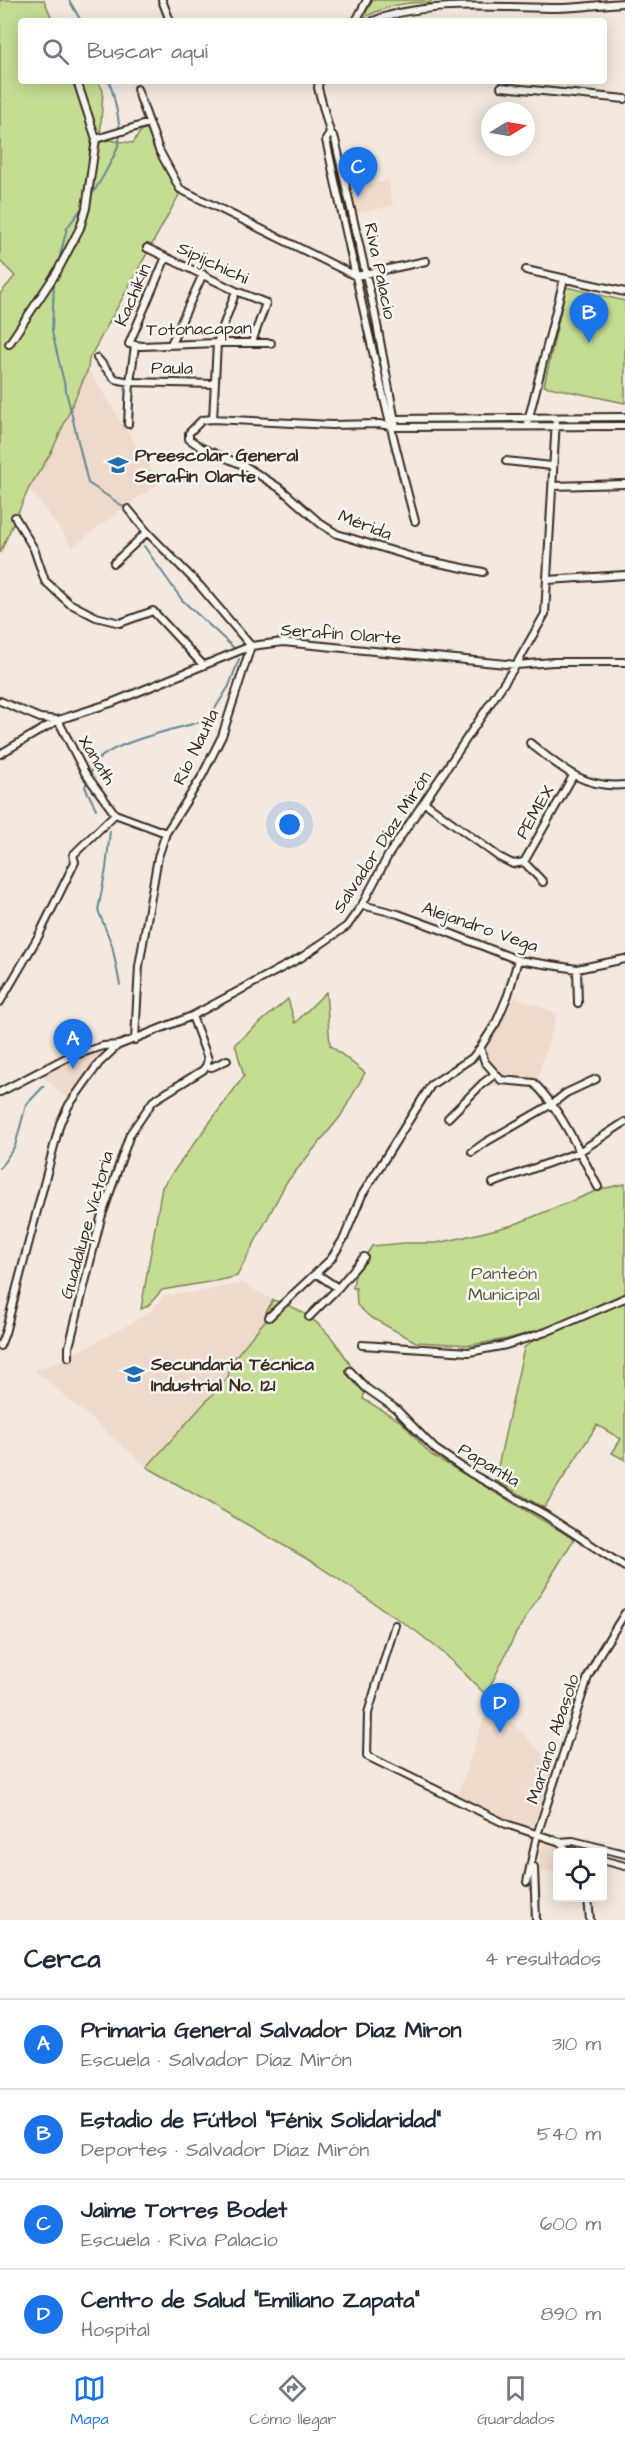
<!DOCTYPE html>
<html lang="es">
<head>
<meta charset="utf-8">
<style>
	:root { --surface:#fff; --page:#f6f6f7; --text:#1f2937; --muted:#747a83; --line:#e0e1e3; --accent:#1a73e8 }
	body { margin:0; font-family:"Architects Daughter",sans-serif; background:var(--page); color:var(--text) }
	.controls { position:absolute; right:18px; bottom:18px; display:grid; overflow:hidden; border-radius:6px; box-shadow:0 3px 15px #0003 }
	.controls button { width:54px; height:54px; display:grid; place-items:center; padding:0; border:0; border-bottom:2px solid var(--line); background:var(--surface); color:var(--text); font:30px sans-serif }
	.compass { position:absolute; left:481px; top:102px; width:54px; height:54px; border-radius:50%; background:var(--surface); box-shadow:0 3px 15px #0003; rotate:79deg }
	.you { position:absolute; left:290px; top:825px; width:21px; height:21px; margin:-15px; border:4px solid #fff; border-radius:50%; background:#1a73e8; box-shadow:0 0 0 9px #1a73e833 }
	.badge { display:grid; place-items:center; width:39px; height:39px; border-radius:50%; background:var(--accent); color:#fff; font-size:20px; font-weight:700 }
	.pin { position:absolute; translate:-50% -50px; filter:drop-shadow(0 2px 3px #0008) }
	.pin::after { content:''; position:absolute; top:32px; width:21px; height:18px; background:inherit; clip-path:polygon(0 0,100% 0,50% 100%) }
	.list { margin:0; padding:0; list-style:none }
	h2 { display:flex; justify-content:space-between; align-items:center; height:78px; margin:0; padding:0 24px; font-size:26px }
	h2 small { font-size:20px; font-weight:400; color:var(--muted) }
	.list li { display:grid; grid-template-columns:39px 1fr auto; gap:18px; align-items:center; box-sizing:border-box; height:90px; padding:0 24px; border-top:2px solid var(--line) }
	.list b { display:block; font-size:22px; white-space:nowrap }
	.list p { margin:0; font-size:20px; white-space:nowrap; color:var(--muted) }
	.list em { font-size:20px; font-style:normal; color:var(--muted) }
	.icon { flex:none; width:33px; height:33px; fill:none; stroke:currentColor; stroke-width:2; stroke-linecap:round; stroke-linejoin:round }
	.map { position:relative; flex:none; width:625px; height:1920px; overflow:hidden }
	.search { position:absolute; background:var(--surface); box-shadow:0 3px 15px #0003; left:18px; right:18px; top:18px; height:66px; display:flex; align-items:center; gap:15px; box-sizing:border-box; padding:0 21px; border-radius:6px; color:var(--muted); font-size:22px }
	.sheet { height:438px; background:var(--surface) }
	nav { display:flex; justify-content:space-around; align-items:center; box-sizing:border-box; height:84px; border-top:2px solid var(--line); background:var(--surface); font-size:16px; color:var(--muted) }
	nav a { display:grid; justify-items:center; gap:3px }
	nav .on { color:var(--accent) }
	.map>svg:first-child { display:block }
</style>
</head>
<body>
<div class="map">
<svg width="625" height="1920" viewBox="0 0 625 1920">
	<rect width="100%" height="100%" fill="#f3e9e0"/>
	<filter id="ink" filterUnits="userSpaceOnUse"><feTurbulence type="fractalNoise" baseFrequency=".0167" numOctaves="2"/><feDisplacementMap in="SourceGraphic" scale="12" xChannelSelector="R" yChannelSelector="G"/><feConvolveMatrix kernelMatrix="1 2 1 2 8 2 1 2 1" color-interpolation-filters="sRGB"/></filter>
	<g filter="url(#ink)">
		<path fill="#efd9ca" d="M388,181L393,206L356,213L350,188Z
			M88,369L160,483L124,507L73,547L29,488L52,451Z
			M516,997L557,1014L535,1085L482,1086L488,1065L481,1050Z
			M97,1049L101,1053L68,1099L40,1074L65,1060Z
			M242,1283L273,1300L266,1312L269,1317L231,1362L228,1377L147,1467L35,1370L63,1360L151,1312L164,1295L198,1292Z
			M490,1700L554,1766L533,1827L505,1818L458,1795Z
			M543,1843L569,1852H558L557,1871L540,1872L539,1857Z"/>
		<path fill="#c5dd93" stroke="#808458" stroke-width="1.5" d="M0,0H44L53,21H21V81H98L103,91L100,139L133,143L142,129L148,127L155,151L179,195L89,359L88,369L52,451L29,488L0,553V294L15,276L0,261Z
			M373,0H432L430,3C406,1 383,7 362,19Z
			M566,287L625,301V403L544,386Z
			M326,992L330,1045L365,1073L340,1117L286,1183L237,1276L226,1279L162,1290L148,1306L141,1309L162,1187L244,1076L235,1044L288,999L295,1023Z
			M625,1184V1293L544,1329L507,1339L471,1345L416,1342L370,1317L357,1305L356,1288H353C355,1266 361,1264 372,1246L405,1243H436L452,1240L513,1225L601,1189Z
			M273,1300C322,1313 343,1350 365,1391L363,1399L402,1422L430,1454L574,1539L515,1635L486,1695L446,1655L417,1632L314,1563L147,1467L228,1377L231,1362L268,1317L266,1312Z
			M625,1302V1460L612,1453L621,1439L597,1425L544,1508L495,1480L524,1348L532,1341Z"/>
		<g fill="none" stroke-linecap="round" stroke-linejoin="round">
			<path stroke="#658794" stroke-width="2" d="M69,0L81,21
				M91,196C98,186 117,153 119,142C122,128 114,95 109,81
				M57,268L67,228L84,205
				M54,282L52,332L88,483L124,507
				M144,546L182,600L234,648
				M96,809L85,787C88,778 91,768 97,761C112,742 183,727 208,720L229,686L239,659
				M110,831L106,869L98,910L112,945L120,985
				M0,1168L15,1146L26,1105L44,1086"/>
			<g stroke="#3b2a1e" stroke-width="10">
				<path id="street" d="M162,0L170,21
					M356,21L367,0
					M373,21C422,0 502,8 556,8C579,8 602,4 625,3
					M319,81L318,88L330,132L335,139L375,314L396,427
					M501,87L625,99
					M137,89L159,150L180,189L356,276L426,261
					M330,132L326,140C354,268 381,395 415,521
					M96,139L149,123
					M147,248L236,291L266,303L252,342
					M166,257L129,344L142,346L217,343H271
					M526,270L625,292
					M9,344L57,272L80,228L86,208L96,139L77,81
					M171,344L203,274
					M97,358L115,379L130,382L215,384
					M213,419L217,343L236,291
					M393,419L625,417
					M528,421L564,279
					M128,424L130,382L135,346
					M506,461L552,466
					M553,486L625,484
					M128,509L147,532L200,586L251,646L222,736L201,778L166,833L158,857L139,966L135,1040
					M15,517L34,549L45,581L69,603L96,617L120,623L153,611L203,665
					M114,563L147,532
					M483,572L419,559L337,534L321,524L281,489L245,466L202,448L189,439V433L202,420L213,419L332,425L379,424L396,427L625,426
					M548,580L625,575
					M0,701L40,718L58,720L111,703L251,646L283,642L516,665L553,662H625
					M530,743C560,767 583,789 625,785
					M0,754L58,720L85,773L115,814
					M424,802L499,857L513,864L524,862L543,882
					M524,862L573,776
					M362,905L398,914L442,930L518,960L577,969L625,959
					M577,969L578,1003
					M0,1002L38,937L75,862L73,855L115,814L166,833
					M192,1016L208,1059L206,1066
					M480,1048L485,1062L501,1080L534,1083C562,1111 579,1152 598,1187
					M206,1066L212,1067L227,1060
					M0,1092L66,1058L103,1046L119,1045L192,1016L302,957L347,926L362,905L389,854L516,665L545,614L556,419
					M448,1118L482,1084L495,1074
					M472,1152L486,1142L552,1104L566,1093L596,1079
					M493,1183L579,1152L625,1122
					M317,1274L338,1288
					M269,1317L331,1259L344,1238L362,1195L431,1085L472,1058L480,1048L496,1023L508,995L518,960
					M309,1317L338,1288L364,1257
					M362,1345L469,1352L506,1345L546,1332L625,1298
					M0,1346L5,1333L60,1123L69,1105L99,1063L118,1045
					M69,1357V1347L101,1218L130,1134L153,1101L203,1070L206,1066
					M350,1371L366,1388L396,1409L435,1449L472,1474L544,1514L625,1567
					M395,1625L368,1713L367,1756L506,1824L560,1842L573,1841L625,1854
					M560,1842L567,1850L575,1852
					M602,1860L625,1866
					M534,1867L536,1920
					M527,1882L537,1835L588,1677L600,1653L625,1613
					M588,1898L590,1920"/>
			</g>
			<use href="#street" stroke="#f6f6f2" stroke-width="6"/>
		</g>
	</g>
	<defs>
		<g id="school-bare" transform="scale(1.62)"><path d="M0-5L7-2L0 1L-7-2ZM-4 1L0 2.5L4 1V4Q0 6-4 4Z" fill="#1f6fb2" stroke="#f6f6f2" stroke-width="2.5" paint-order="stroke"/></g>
	</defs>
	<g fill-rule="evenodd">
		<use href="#school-bare" x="118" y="465"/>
		<use href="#school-bare" x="134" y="1374"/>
	</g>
	<g text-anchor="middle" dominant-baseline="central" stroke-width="5" stroke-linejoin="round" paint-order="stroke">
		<g font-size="18" fill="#3b2a1e" stroke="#f6f6f2">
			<text transform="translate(213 263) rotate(25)">Sipijchichi</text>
			<text transform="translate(380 271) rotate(78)">Riva Palacio</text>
			<text transform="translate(133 295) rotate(-67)">Kachikin</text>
			<text transform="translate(199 329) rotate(-1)">Totonacapan</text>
			<text transform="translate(172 368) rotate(1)">Paula</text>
			<text transform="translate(365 525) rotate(21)">Mérida</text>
			<text transform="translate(341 634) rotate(4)">Serafín Olarte</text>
			<text transform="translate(196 747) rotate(-64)">Río Nautla</text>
			<text transform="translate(97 760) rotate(58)">Xanath</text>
			<text transform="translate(535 812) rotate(-60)">PEMEX</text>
			<text transform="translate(382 842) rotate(-57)">Salvador Díaz Mirón</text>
			<text transform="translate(480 927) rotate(19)">Alejandro Vega</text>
			<text transform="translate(87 1225) rotate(-74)">Guadalupe Victoria</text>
			<text transform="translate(489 1465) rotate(31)">Papantla</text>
			<text transform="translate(553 1739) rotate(-72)">Mariano Abasolo</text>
		</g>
		<g font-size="18" font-weight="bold" fill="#3b2a1e" stroke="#f6f6f2" text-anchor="start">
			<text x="135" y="455">Preescolar General<tspan x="135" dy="21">Serafin Olarte</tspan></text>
			<text x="151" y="1364">Secundaria Técnica<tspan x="151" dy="21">Industrial No. 121</tspan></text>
		</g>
		<g font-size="18" fill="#5e573b" stroke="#f6f6f2">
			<text x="504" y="1273">Panteón<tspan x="504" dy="21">Municipal</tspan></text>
		</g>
	</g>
</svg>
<div class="controls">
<button><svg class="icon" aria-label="locate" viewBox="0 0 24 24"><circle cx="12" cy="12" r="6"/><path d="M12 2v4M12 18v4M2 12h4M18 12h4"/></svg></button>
</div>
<svg class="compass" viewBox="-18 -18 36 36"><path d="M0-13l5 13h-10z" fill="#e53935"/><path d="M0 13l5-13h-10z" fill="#747a83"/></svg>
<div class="you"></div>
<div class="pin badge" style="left:73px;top:1069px">A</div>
<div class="pin badge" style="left:589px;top:343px">B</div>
<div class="pin badge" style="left:358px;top:197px">C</div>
<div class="pin badge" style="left:500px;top:1733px">D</div>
<div class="search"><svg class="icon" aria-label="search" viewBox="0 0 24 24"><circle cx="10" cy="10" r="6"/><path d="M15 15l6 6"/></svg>Buscar aquí</div>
</div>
<section class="sheet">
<h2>Cerca<small>4 resultados</small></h2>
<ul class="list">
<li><span class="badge">A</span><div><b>Primaria General Salvador Diaz Miron</b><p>Escuela · Salvador Díaz Mirón</p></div><em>310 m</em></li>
<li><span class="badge">B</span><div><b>Estadio de Fútbol &quot;Fénix Solidaridad&quot;</b><p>Deportes · Salvador Díaz Mirón</p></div><em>540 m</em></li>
<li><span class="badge">C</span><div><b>Jaime Torres Bodet</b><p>Escuela · Riva Palacio</p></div><em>600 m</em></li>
<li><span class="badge">D</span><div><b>Centro de Salud &quot;Emiliano Zapata&quot;</b><p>Hospital</p></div><em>890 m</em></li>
</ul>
</section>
<nav>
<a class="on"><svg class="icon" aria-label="map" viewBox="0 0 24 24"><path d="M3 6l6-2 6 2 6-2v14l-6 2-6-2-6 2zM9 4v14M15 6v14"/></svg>Mapa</a>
<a><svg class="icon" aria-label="directions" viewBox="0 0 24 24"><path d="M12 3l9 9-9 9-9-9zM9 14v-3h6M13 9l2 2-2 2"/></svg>Cómo llegar</a>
<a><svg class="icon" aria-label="saved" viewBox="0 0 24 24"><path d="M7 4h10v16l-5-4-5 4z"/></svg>Guardados</a>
</nav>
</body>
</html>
